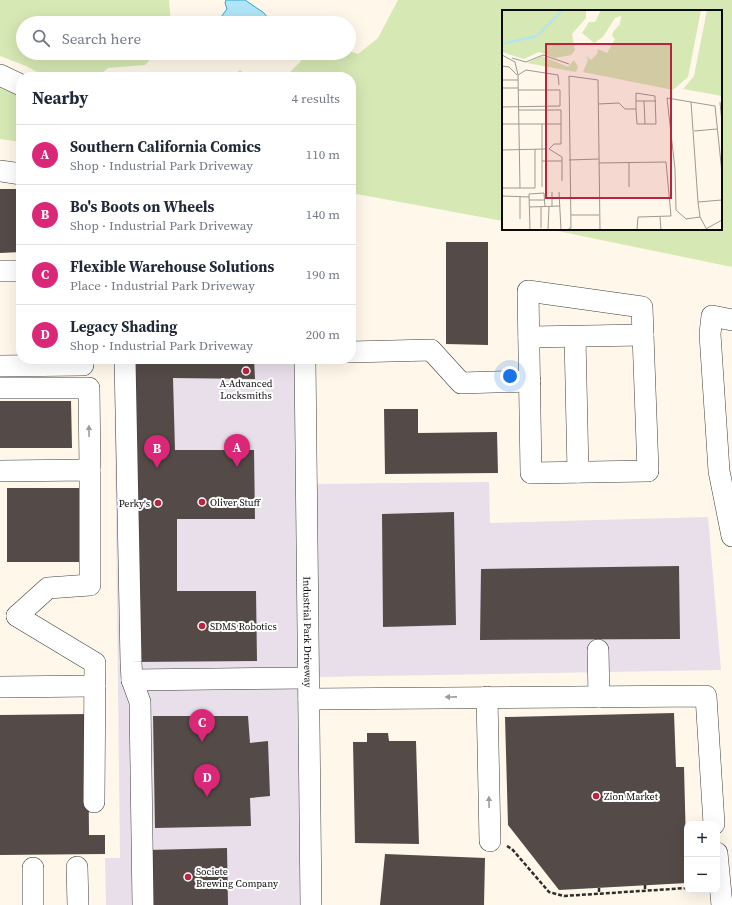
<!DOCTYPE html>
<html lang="en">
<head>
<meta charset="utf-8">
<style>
	:root { --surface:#fff; --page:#f6f6f7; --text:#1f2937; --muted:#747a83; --line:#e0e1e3; --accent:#db2777 }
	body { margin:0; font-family:"Source Serif 4",serif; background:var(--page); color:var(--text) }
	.controls { position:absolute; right:12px; bottom:12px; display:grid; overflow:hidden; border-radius:8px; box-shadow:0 4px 16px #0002 }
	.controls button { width:36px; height:36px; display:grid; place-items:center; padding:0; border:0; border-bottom:1px solid var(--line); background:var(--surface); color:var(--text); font:20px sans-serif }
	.you { position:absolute; left:510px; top:376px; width:14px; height:14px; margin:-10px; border:3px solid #fff; border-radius:50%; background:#1a73e8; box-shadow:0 0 0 6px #1a73e833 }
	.badge { display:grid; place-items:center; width:26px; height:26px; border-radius:50%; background:var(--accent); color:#fff; font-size:13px; font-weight:700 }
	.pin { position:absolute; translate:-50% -33px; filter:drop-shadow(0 1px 2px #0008) }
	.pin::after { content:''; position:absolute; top:21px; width:14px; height:12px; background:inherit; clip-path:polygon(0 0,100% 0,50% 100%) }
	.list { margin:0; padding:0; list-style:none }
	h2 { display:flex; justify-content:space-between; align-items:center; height:52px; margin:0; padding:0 16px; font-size:17px }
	h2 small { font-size:13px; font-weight:400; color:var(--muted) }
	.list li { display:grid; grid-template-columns:26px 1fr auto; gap:12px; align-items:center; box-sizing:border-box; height:60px; padding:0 16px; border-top:1px solid var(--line) }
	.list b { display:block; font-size:15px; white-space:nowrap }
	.list p { margin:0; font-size:13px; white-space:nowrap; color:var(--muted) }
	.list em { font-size:13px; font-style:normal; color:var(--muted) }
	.icon { flex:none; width:22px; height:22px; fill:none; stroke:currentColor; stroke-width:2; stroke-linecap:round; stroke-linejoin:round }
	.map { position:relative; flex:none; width:732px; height:905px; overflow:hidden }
	.search { position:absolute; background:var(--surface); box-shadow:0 4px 16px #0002; left:16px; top:16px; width:340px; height:44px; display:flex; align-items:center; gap:10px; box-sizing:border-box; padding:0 14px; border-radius:22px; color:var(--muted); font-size:15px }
	.panel { position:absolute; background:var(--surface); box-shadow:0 4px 16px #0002; left:16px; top:72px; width:340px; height:292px; border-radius:16px }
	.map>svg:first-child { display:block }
</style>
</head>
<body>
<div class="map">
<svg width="732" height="905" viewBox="0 0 732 905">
	<rect width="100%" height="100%" fill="#fff8ea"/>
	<path fill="#e8dfeb" d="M114,359H314L312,484L489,482L490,523L708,517L721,670L316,677L320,905H106L105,858H120Z"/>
	<path fill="#d6e8b4" d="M0,0H169L171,23H23V53H156L145,65L108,68L98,77H46L26,66L0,56Z
		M398,0H732V267L548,229H721V11H503V221L351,193V77H285L301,61L302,53H349V51L358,54L378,38Z
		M240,70L250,77H237L234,74Z
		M0,84L21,91V142L0,139Z"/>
	<path fill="#afe5f6" stroke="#36a5cd" d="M226,0H245L264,13L272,23H220L221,17L227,9L225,3Z"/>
	<path fill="#544b48" d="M0,189H21V252L0,253Z
		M446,242H488V345L446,344Z
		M132,359H254L255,379L173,378L175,450H254L255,519H177V591H256L257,661L134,662Z
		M0,401H71L72,448H0Z
		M384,409H418V433L497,432L498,473L385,474Z
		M7,488H82V562H7Z
		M454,512L456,625L383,627L382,514Z
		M679,566L680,639L480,640L481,569Z
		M674,713L676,767H684L687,883L559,890L508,825L505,717Z
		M88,714L89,835H105V854L0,855V715Z
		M153,716H248L250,743L268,741L270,796L250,798L251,826L155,828Z
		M367,733H388L389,741H416L419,844L355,843L353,742H367Z
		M227,848L228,905H149L148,850Z
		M385,854L485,858L484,905H380Z"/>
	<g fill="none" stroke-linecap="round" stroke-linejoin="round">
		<g stroke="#3e3e3e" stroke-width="22">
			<g id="minor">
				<path d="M0,75L21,85"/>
				<path d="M0,171L21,174"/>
				<path d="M0,271H21"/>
				<path d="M528,291L642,307L648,471L531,473Z"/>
				<path d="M732,320L712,316L710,334L719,471L732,536"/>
				<path d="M529,337L643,335"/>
				<path d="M575,337L578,472"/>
				<path d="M351,352L431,350L461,383L530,381"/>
				<path d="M125,359L131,662L132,680L140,702L143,905"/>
				<path id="s1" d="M305,359L311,905"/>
				<path d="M0,366L83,365V359"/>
				<path d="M0,388H89L90,470"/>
				<path d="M0,471L90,470V585L48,588L17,616"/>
				<path d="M17,616L95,663L94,802"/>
				<path d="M598,650L599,697"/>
				<path d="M132,680L308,678"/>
				<path d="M0,687L95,686"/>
				<path d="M487,697L490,841"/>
				<path d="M309,699L706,696L714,824"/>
				<path d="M717,853L722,905"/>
				<path d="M77,867L78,905"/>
				<path d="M33,868V905"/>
			</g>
		</g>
		<path stroke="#2d2d2d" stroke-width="2.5" stroke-dasharray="4 2" stroke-linecap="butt" d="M507,846L512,849L549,892L564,896L687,888
			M645,885V890
			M599,888V893"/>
		<use href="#minor" stroke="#fff" stroke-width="21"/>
	</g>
	<defs><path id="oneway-solid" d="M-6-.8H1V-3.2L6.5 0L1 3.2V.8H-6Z"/></defs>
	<g fill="#9d9d9d">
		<use href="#oneway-solid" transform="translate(89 431) rotate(-91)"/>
		<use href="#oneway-solid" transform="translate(451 697) rotate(179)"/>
		<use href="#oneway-solid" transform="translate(489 802) rotate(-91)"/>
	</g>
	<g fill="#bb243f" stroke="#fff" stroke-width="1.5">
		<circle cx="246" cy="371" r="4"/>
		<circle cx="202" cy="502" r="4"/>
		<circle cx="158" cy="503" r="4"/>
		<circle cx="202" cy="626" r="4"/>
		<circle cx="596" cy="796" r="4"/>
		<circle cx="188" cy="877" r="4"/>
	</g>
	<g text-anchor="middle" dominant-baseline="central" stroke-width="4" stroke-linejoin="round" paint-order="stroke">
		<g font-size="10" fill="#0b0b0b" stroke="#fff" text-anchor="start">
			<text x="246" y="383" text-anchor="middle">A-Advanced<tspan x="246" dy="12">Locksmiths</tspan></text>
			<text x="210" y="502">Oliver Stuff</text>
			<text x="150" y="503" text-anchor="end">Perky's</text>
			<text x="210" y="626">SDMS Robotics</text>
			<text x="604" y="796">Zion Market</text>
			<text x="196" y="871">Societe<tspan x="196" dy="12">Brewing Company</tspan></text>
		</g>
		<g font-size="10" fill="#0b0b0b" stroke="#fff">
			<text stroke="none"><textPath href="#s1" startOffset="273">Industrial Park Driveway</textPath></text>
		</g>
	</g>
	<g transform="translate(502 10)">
		<rect width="220" height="220" fill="#fff8ea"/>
		<path d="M0,0H84V8L70,24L73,40L69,45L53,48L37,42L22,49L0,42ZM99,0H199L186,67L171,80L81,62L86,50L84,46L89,50L95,44L96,39L105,43L113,29L110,26L111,22L118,14L119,6L113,8L101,27L92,33L80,23L87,12H93ZM205,0H220V86L181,79L192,66ZM40,46L66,57L72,50L76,57L74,62L25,53Z" fill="#d6e8b4"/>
		<path fill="none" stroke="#afe5f6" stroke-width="2" d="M0,34L35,26L61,0"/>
		<path fill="none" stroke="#9d9991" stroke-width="1" d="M0,45L13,52L16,65L18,178M10,48L24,52L41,45L67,54M0,56L7,57L15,65M16,65L24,60L56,65L57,75M0,70H16M0,78H16M134,91H154M142,91L143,114M189,92L196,192M218,92L220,113M96,94L117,93L123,99H134L135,114H154L153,86L134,83V99M0,97L58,96V80H16M16,100H59V114M0,114H59V134H52L47,139M192,121L215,119M47,139L60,147V171M0,140L43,139M67,150L97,149M40,151H60M97,153L164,152L169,206L136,207L135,220M127,153V177M40,177V114M0,178H33V139M50,182V197M57,182L59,220M0,186L27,187M18,186V209M27,190H43M27,197L58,196M39,197V218M69,205H97M158,207L159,220M198,207L196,192L220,190M204,218L198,207L184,209L174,200L173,159L165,88L213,96L220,163M28,220L27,184L42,183L43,197M46,220L47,197M65,220L69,218L67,66L96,70L98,220M166,220H192M202,220L220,210"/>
		<path fill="#bb243f" fill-opacity="0.15" stroke="#bb243f" stroke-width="2" d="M44,34H169V188H44Z"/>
		<rect width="220" height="220" fill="none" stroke="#0b0b0b" stroke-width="2"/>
	</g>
</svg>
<div class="controls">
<button>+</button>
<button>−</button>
</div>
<div class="you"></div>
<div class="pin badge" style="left:237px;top:467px">A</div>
<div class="pin badge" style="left:157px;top:468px">B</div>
<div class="pin badge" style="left:202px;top:742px">C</div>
<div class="pin badge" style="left:207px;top:797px">D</div>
<div class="search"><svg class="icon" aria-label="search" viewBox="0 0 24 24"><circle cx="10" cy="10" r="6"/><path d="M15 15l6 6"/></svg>Search here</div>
<section class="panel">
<h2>Nearby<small>4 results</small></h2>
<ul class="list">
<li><span class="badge">A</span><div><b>Southern California Comics</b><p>Shop · Industrial Park Driveway</p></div><em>110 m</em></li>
<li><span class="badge">B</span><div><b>Bo's Boots on Wheels</b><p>Shop · Industrial Park Driveway</p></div><em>140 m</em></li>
<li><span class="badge">C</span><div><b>Flexible Warehouse Solutions</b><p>Place · Industrial Park Driveway</p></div><em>190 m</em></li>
<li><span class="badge">D</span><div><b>Legacy Shading</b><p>Shop · Industrial Park Driveway</p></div><em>200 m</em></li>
</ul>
</section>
</div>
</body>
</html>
